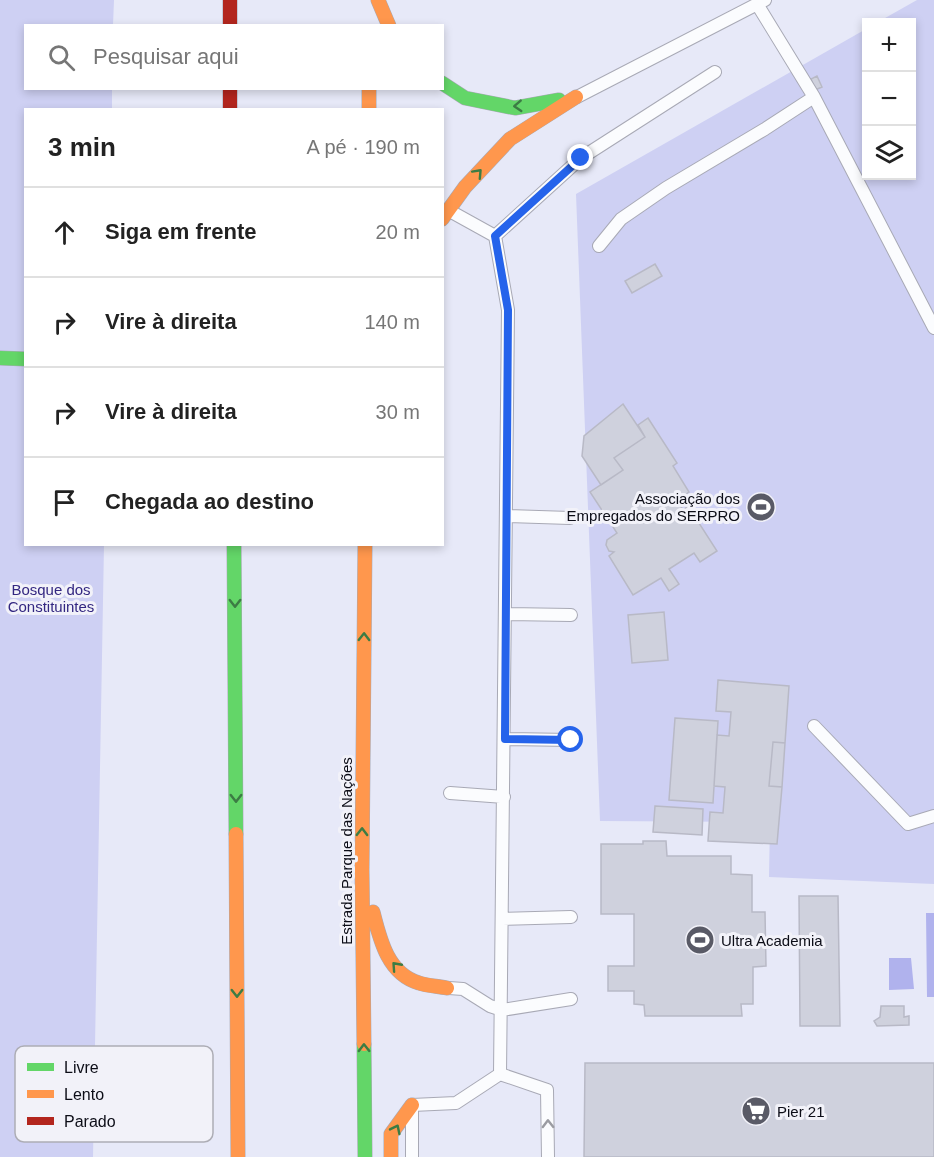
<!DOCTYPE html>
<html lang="pt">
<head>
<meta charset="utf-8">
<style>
	:root { --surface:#fff; --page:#f2f2f2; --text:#222; --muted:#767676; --line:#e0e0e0 }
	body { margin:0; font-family:Arial,sans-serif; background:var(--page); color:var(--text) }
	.controls { position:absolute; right:18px; top:18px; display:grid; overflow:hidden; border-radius:0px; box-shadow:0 3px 9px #0003 }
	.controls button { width:54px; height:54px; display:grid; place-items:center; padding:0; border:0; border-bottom:2px solid var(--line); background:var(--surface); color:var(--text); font:30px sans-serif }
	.stop { position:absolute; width:18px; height:18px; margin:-14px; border:4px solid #2563eb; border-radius:50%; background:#fff }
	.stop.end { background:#2563eb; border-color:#fff; box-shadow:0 2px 6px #0008 }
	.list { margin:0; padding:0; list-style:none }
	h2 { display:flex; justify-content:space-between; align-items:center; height:78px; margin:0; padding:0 24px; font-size:26px }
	h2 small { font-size:20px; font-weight:400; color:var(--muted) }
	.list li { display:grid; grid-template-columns:39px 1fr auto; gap:18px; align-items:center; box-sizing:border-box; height:90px; padding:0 24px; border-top:2px solid var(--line) }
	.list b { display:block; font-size:22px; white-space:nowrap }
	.list em { font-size:20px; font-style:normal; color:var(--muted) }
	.icon { flex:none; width:33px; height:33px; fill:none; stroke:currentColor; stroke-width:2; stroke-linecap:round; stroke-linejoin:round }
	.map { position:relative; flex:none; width:934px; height:1157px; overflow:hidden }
	.search { position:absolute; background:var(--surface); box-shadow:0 3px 9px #0003; left:24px; top:24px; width:420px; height:66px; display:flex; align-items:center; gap:15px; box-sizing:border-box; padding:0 21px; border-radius:0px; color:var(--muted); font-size:22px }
	.panel { position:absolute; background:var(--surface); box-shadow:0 3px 9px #0003; left:24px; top:108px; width:420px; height:438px; border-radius:0px }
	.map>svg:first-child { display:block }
</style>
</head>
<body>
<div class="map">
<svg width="934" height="1157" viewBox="0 0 934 1157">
	<rect width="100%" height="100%" fill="#e7e9f8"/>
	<path fill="#ced0f3" d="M0,0H114L113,25L26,26V88L112,89V109L26,110V544L104,545L93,1157H0Z
		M917,0H934V884L769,877L770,822L600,821L576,194L866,29V176H912V22H878Z"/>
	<path fill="#b0b2ed" d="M926,913H934V997H927Z
		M889,958H911L914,989L889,990Z"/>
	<path fill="#cfd1dd" stroke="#b8b9c6" stroke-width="1.5" d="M817,76L822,87L815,90L811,79Z
		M655,264L662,276L632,293L625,281Z
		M623,404L645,437L614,458L623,470L601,485L582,456L584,436Z
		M648,418L677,463L673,466L689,492L677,500L683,510L688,506L717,551L700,562L694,553L669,569L679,584L669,591L661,578L633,595L609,556L614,552L609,551L606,545L607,540L617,533L590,492L623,470L614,458L645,437L638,425Z
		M664,612L668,660L632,663L628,615Z
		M718,680L789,686L785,743L773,742L769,786L782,787L777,844L708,841L710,812L723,813L725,787L714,786L717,735L729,736L731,712L716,711Z
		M675,718L718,721L713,803L669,800Z
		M773,742L785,743L782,787L769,786Z
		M655,806L703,809L702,835L653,832Z
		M643,841H666L667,856H731V874L752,875V912H765L766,966L753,967V1004H741L742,1016H645L644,1005L634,1004V991H608V966H634V914H601V844H643Z
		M799,896H838L840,1026H800Z
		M881,1006H904V1017L909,1016V1025L877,1026L874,1021L880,1017Z
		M585,1063H934V1157H584Z"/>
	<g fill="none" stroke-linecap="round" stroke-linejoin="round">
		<g stroke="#a8a9b5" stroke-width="14">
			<path id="lane" d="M757,4L814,97L934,328
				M577,97L765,0
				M448,210L495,236L508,310L500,1074
				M495,236L581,158L715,72
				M599,246L621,219L666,188L765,129L814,97
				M507,516L570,518
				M506,614L571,615
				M814,726L908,824L934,816
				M505,739L571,740
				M450,793L504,797
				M503,919L571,917
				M449,988L463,989L490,1006L502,1010L571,999
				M412,1157V1105L456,1103L500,1074L547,1090L548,1157"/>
		</g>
		<g stroke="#a8a9b5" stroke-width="15">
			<path id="fast" d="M442,83L465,98L515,108L559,100
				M0,358L26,359
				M234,544L236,834
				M364,1044L365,1157"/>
		</g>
		<g stroke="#a8a9b5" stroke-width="15">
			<path id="slow" d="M378,0L389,26
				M369,88V110
				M442,219L465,187L510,139L576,97
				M236,834L238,1157
				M373,912C380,940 388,974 419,983C428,986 438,986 447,988
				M364,1044L362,870L365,544
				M391,1157V1134L412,1105"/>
		</g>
		<g stroke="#a8a9b5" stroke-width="15">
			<path id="jam" d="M230,0V26
				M230,88V110"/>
		</g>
		<use href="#lane" stroke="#fbfcfe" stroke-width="12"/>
		<use href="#fast" stroke="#63d668" stroke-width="14"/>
		<use href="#slow" stroke="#ff974d" stroke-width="14"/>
		<use href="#jam" stroke="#b3261e" stroke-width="14"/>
	</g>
	<defs><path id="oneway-chevron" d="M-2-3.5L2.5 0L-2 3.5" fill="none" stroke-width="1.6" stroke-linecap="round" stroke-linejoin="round" transform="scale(1.5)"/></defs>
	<g stroke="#3c7c44">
		<use href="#oneway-chevron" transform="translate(518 106) rotate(177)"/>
		<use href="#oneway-chevron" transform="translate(478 173) rotate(-47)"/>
		<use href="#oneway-chevron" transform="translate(235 603) rotate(90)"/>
		<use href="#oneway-chevron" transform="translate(364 637) rotate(-89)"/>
		<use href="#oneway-chevron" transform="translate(236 798) rotate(90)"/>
		<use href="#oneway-chevron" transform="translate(362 832) rotate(-89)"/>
		<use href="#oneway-chevron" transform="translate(396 966) rotate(-132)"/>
		<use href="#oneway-chevron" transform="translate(237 993) rotate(90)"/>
		<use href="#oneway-chevron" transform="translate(364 1048) rotate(-91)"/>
		<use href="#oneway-chevron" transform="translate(396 1129) rotate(-64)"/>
	</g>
	<use stroke="#9b9ca2" href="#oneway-chevron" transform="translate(548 1124) rotate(-91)"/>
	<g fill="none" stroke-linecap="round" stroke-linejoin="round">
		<path stroke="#2563eb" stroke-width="8" d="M571,740L505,739L508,310L495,236L581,158"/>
	</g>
	<defs>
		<g id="stadium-disc" transform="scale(1.5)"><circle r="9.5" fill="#595a66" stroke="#f2f2f9"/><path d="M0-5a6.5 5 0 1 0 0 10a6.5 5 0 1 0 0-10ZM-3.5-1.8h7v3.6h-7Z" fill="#fff"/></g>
		<g id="supermarket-disc" transform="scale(1.5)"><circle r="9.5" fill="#595a66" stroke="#f2f2f9"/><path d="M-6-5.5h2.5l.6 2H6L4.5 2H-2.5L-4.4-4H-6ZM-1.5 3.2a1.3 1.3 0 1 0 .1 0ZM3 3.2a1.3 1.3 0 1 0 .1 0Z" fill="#fff"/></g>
	</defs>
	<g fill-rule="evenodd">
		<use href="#stadium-disc" x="761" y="507"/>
		<use href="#stadium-disc" x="700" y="940"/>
		<use href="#supermarket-disc" x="756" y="1111"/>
	</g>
	<g text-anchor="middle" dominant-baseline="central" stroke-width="6" stroke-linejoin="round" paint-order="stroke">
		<g font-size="15" fill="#0c0d17" stroke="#f2f2f9" text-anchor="start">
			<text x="740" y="498" text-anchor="end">Associação dos<tspan x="740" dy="17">Empregados do SERPRO</tspan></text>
			<text x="721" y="940">Ultra Academia</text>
			<text x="777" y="1111">Pier 21</text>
		</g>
		<g font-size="15" fill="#332781" stroke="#f2f2f9">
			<text x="51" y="589">Bosque dos<tspan x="51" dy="17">Constituintes</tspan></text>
		</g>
		<g font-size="15" fill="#0c0d17" stroke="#f2f2f9">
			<text transform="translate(346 851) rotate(-90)">Estrada Parque das Nações</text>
		</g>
	</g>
	<rect x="15" y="1046" width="198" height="96" rx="9" fill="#f2f2f9" stroke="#adadb5" stroke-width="1.5"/>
	<rect x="27" y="1063" width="27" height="8" fill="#63d668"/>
	<rect x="27" y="1090" width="27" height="8" fill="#ff974d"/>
	<rect x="27" y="1117" width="27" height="8" fill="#b3261e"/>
	<g font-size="16" fill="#0c0d17">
		<text x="64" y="1073">Livre</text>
		<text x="64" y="1100">Lento</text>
		<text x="64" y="1127">Parado</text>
	</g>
</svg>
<div class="controls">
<button>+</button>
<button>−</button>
<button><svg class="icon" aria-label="layers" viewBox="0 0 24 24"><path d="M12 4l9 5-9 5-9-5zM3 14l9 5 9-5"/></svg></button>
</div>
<div class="stop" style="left:571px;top:740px"></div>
<div class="stop end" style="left:581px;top:158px"></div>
<div class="search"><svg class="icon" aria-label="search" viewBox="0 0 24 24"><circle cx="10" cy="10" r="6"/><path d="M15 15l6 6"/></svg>Pesquisar aqui</div>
<section class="panel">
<h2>3 min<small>A pé · 190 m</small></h2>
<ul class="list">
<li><svg class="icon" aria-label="ahead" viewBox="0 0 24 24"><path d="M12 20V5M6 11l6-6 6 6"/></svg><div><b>Siga em frente</b></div><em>20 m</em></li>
<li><svg class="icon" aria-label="right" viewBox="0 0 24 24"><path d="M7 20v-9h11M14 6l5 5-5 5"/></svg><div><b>Vire à direita</b></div><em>140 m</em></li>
<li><svg class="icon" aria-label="right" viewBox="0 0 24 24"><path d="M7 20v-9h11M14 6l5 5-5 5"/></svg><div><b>Vire à direita</b></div><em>30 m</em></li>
<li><svg class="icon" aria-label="arrive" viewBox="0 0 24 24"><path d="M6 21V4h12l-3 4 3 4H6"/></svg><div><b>Chegada ao destino</b></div></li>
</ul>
</section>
</div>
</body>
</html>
